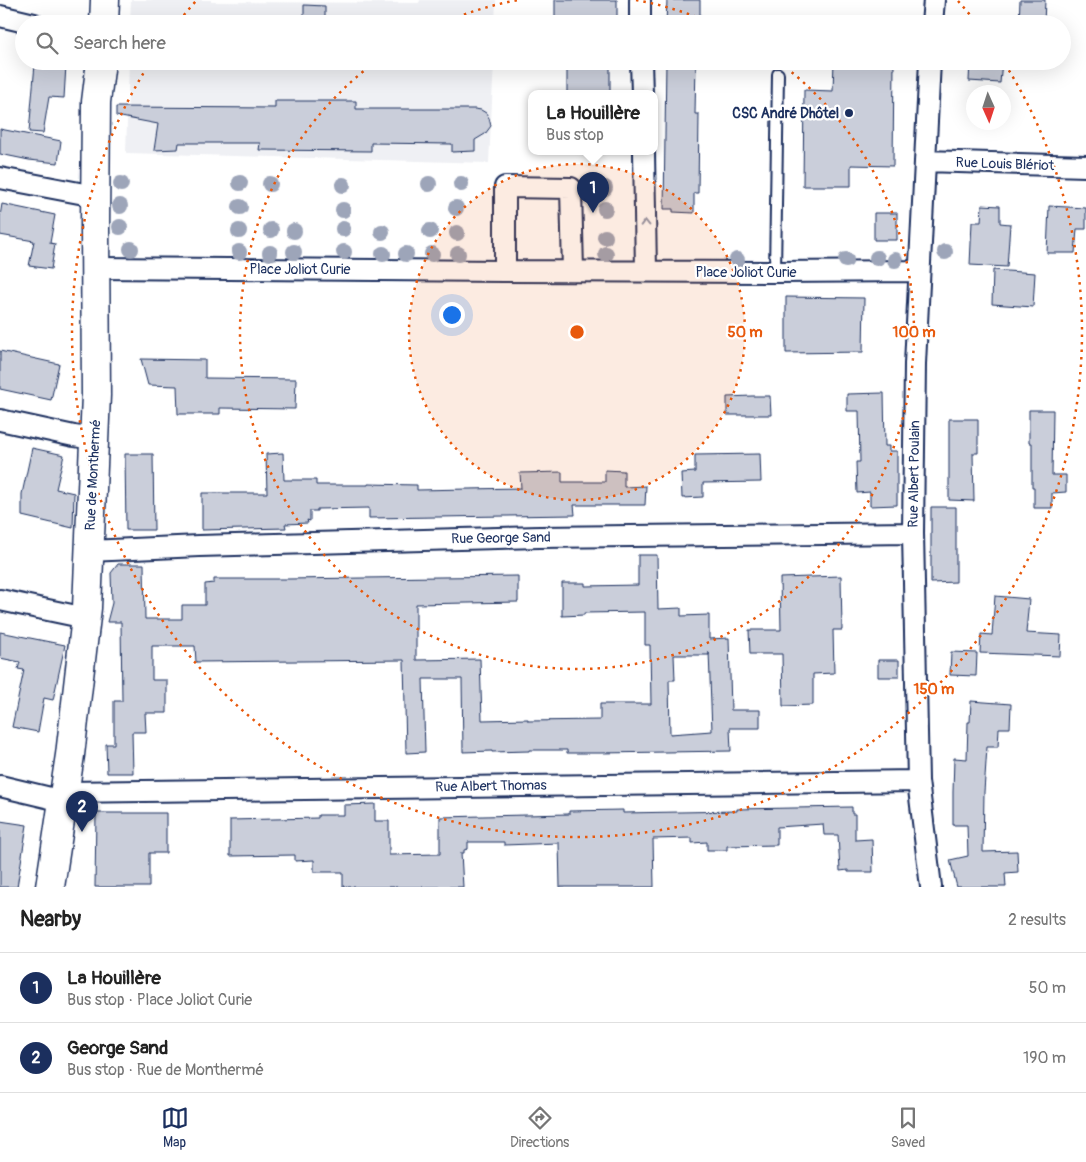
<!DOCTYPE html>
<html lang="en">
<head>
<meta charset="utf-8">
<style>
	:root { --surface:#fff; --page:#f2f2f2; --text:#222; --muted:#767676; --line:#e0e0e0; --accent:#1b2f5e }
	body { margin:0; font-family:Pangolin,sans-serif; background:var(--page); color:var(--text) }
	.compass { position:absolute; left:966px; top:85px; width:45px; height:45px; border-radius:50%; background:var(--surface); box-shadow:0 5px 20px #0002; rotate:177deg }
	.you { position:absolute; left:451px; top:314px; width:18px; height:18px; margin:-12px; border:4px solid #fff; border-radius:50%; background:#1a73e8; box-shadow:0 0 0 8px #1a73e833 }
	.badge { display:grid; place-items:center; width:32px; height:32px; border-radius:50%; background:var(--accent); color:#fff; font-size:16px; font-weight:700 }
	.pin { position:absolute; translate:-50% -41px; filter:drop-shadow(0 1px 2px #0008) }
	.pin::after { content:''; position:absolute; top:26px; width:18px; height:15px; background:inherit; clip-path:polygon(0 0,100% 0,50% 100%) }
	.popup { position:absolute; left:528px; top:90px; width:130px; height:65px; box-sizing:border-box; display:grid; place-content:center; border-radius:10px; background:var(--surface); filter:drop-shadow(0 1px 4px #0005); font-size:16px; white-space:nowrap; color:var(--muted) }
	.popup b { font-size:19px; color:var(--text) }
	.popup::after { content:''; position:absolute; left:50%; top:100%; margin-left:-10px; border:10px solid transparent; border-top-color:var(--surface) }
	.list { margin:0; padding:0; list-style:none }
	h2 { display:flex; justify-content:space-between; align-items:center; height:65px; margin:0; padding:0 20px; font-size:21px }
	h2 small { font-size:16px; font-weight:400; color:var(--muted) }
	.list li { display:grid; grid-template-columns:32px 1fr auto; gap:15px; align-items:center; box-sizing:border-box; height:70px; padding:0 20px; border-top:1px solid var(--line) }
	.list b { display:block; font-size:19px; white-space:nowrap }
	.list p { margin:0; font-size:16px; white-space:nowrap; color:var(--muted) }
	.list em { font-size:16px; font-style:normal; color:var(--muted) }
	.icon { flex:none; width:28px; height:28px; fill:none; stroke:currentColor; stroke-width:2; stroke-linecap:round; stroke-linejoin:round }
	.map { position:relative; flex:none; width:1086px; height:887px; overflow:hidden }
	.search { position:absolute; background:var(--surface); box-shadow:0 5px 20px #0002; left:15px; right:15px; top:15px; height:55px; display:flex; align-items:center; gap:12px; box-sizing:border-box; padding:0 18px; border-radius:28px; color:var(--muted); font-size:19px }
	.sheet { height:205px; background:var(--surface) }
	nav { display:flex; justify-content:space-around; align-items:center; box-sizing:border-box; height:70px; border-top:1px solid var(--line); background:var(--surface); font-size:14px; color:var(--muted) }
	nav a { display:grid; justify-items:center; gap:2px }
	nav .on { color:var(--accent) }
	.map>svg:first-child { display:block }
</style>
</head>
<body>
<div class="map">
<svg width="1086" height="887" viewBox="0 0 1086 887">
	<rect width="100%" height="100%" fill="#fff"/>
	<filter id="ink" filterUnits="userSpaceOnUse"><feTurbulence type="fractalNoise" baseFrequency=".02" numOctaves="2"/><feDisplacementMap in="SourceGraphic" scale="10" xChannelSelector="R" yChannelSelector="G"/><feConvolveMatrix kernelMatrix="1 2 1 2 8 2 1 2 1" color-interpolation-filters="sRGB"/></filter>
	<g filter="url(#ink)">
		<path fill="#eff0f4" d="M131,0H211V2L419,3L420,0H496L495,24H130Z
			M129,61H494L489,163L126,153Z"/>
		<path fill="#caceda" stroke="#1b2f5e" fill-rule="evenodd" d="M555,0H617V24H568V19H555Z
			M667,0H700V24H666Z
			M1020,0H1045L1044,24H1019Z
			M304,5L325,6V24H304Z
			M567,61H610V94H567Z
			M666,61H696L695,114H699L698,193H694V213L673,212V209H664Z
			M834,61H894L893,166L851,165V186H803L804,90L833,91Z
			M970,61H1002L1000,83L969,81Z
			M35,64L66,65L64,98L49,97L43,133L29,132Z
			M275,101H356V109H475L481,110L486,113L489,118L491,126L485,134L475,140V151L452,152V144L371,143V151L259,150L260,143H179L178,149L154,150L158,124L116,116V107L275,108Z
			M0,129L61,141L58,163L29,160L0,154Z
			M2,204L55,215L50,243L55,244L51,269L29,266L34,241L0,235V216Z
			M982,205L1000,206V223L1010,224L1007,267L970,265L972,222H981Z
			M1049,206L1086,208V229H1077L1075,253H1047Z
			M874,213H897V240H874Z
			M993,270L1035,273L1033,307L992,304Z
			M786,297L864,298L863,352L786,353Z
			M0,351L59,364L51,400L0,389Z
			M141,359L205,360V378L296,379L295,409L220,408V414H178L177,386L148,385Z
			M884,393L885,446H889V451H897V505L870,506V492L857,493L856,462H860L859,411H847V394Z
			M752,396H770L771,415H727V397Z
			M1029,410H1053L1052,475H1066V492L1052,493V508H1034V487H1032V443H1029Z
			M949,419H978V453H973L974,501L949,500Z
			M32,448L64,455L56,489L74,493L73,528L22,516V494Z
			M283,453L284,480H316V485H368V484L417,485V490L521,488L520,473L562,472V482H605V470L624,471V487L646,486L645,505H574L575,515L369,518V508L317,509V511H310V521L307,520L308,523L285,524L286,528L202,530V493H267L266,454Z
			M125,454H153L154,530H126Z
			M760,454L761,482L703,483V497L682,498L681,473L695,472V455Z
			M931,507H956V582L931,583Z
			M638,555H657L658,609L681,608V616L709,615V639L729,638L731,710H760V728H730L731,751L601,753H567V750H529V751L492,752V751L463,752L462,679H423L425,752L406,753L404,660L196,662L195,646H152V680H167V713H145L146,732H132L133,773H107L106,744H114V701H122L121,622H107L112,603L111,573L118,564H144L145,619H182V605H205V584L214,583V579H287L518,576V602L416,604V660L480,659L482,720L528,719V721L600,720V704H651L650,645H645V612L584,613V615L562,616V583H585V586L638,585ZM709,652L712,731L670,734L669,680H675L674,655H709Z
			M841,576L842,630H833L834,673L813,674V705L783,706L782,654H750L749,630H781L780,578Z
			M995,596L1029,599L1026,633L1061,635L1060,656L980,653L981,634L992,635Z
			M0,632L65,645L53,700L44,698L38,732L12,727L24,670L18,669L20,662L0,658Z
			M951,652L977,653L976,676L950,675Z
			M878,660H899V677H878Z
			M971,701L1011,704L1010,728H999L998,747H987L984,792L983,852L1017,851L1018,872L1005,873L1006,887H957L950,860L968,856L967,825H953V792L954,758L967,759L968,722H970Z
			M375,804V821H389V855L440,854V817L569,814V811L623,810V813L737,811V809L852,807V814H855V840L872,839L873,872H848V870L840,871L838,835H824L823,824L777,827V845L727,846V850H707V842L692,843V838L653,839L654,887H560L559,843L504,845V842H468V849L464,850V853H461L463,887H343V872H314V860L295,861V855L230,856V820L318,818V815H344V805Z
			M96,813H166V853H149V887H95Z
			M0,821L27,825L17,887H0Z"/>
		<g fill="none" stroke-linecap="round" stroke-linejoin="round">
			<g stroke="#1b2f5e" stroke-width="14">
				<path id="service" d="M775,272L778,74"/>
			</g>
			<g stroke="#1b2f5e" stroke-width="24">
				<path id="minor" d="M640,0V24
					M0,16L34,24
					M932,24L934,0
					M641,61L642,94
					M930,61L915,364L913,533L918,781L931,887
					M644,152L646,271
					M925,161L1086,166
					M0,178L95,196
					M95,268L505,271L775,272L919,271
					M505,271V187L571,188L573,271
					M0,420L74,436L94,439
					M89,551L199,546L539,537L913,533
					M0,600L86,618
					M0,786L63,801
					M65,792L918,781"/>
			</g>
			<g stroke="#1b2f5e" stroke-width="31">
				<path id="primary" d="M104,24L105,0
					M50,887L70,755L87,608L96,395L95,227L96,102L101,61"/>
			</g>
			<use href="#service" stroke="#fff" stroke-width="10"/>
			<use href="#minor" stroke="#fff" stroke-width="20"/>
			<use href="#primary" stroke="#fff" stroke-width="28"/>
		</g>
		<g fill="#9da5b9">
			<circle cx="240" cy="183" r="8"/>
			<circle cx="121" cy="184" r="8"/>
			<circle cx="270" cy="184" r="8"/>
			<circle cx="429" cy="184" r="8"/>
			<circle cx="461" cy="184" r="8"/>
			<circle cx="343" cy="185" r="8"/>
			<circle cx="605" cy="188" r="8"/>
			<circle cx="120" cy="206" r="8"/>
			<circle cx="240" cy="207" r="8"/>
			<circle cx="456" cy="208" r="8"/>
			<circle cx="605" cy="209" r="8"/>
			<circle cx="343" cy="210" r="8"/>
			<circle cx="120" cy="227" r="8"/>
			<circle cx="343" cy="229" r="8"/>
			<circle cx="271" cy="230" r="8"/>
			<circle cx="239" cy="231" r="8"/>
			<circle cx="294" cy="231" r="8"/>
			<circle cx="430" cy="231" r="8"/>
			<circle cx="382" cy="232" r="8"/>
			<circle cx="457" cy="233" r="8"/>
			<circle cx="605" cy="237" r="8"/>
			<circle cx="131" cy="249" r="8"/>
			<circle cx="239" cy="252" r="8"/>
			<circle cx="294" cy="252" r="8"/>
			<circle cx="344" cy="252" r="8"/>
			<circle cx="945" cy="252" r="8"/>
			<circle cx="270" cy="253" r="8"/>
			<circle cx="383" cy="254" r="8"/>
			<circle cx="406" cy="254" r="8"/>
			<circle cx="432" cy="254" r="8"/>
			<circle cx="458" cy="254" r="8"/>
			<circle cx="606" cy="254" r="8"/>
			<circle cx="877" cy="258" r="8"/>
			<circle cx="737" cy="260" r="8"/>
			<circle cx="846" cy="260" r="8"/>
			<circle cx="895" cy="260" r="8"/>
		</g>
		<defs><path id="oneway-chevron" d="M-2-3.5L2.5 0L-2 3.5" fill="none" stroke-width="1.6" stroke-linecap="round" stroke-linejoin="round" transform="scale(1.25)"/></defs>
		<use stroke="#8d97ae" href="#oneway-chevron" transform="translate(645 223) rotate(-91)"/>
	</g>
	<circle cx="577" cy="332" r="168" fill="#e8590c" fill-opacity=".12"/>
	<g fill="none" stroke="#e8590c" stroke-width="2.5" stroke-dasharray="2.5 5">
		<circle cx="577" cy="332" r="168"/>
		<path d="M443 23A337 337 0 0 1 518 0M636 0A337 337 0 0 1 711 23M780 63A337 337 0 1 1 374 63"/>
		<path d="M179 21A505 505 0 0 1 196 1M958 1A505 505 0 0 1 975 21M1005 64A505 505 0 1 1 149 64"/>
	</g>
	<circle fill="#1b2f5e" stroke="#fff" stroke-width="2" cx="849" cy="113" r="5"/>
	<g text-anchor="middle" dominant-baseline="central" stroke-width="4.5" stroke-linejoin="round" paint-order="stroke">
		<g font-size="14" font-weight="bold" fill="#1b2f5e" stroke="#fff" text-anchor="end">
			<text x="839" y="113">CSC André Dhôtel</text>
		</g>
		<g font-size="14" fill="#1b2f5e" stroke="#fff">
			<text transform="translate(1005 164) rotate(2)">Rue Louis Blériot</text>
			<text x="300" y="269">Place Joliot Curie</text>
			<text x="746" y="272">Place Joliot Curie</text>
			<text transform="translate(914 474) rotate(-89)">Rue Albert Poulain</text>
			<text transform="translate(93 475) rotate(-87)">Rue de Monthermé</text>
			<text transform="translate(501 538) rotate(-1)">Rue George Sand</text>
			<text transform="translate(491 786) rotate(-1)">Rue Albert Thomas</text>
		</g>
	</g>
	<circle cx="577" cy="332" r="8" fill="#e8590c" stroke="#fff" stroke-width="2.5"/>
	<g font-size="15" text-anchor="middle" font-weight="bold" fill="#e8590c" stroke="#fff" stroke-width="4.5" stroke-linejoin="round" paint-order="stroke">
		<text x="745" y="337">50 m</text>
		<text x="914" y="337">100 m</text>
		<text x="934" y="694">150 m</text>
	</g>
</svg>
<svg class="compass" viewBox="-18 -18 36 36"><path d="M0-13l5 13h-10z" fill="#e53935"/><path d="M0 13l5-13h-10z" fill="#767676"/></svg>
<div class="you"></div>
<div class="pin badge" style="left:593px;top:213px">1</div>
<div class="popup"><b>La Houillère</b>Bus stop</div>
<div class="pin badge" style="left:82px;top:832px">2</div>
<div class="search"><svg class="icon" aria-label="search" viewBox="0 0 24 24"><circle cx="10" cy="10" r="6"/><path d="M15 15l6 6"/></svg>Search here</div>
</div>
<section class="sheet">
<h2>Nearby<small>2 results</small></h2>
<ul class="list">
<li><span class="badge">1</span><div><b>La Houillère</b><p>Bus stop · Place Joliot Curie</p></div><em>50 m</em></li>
<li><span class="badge">2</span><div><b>George Sand</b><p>Bus stop · Rue de Monthermé</p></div><em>190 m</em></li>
</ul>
</section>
<nav>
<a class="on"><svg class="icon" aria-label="map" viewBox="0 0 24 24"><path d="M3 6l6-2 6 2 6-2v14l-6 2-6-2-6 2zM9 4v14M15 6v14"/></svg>Map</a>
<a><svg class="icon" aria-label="directions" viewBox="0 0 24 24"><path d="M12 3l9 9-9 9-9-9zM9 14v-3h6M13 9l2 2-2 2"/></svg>Directions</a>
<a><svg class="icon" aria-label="saved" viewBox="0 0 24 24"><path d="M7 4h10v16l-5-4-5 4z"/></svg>Saved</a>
</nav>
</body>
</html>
